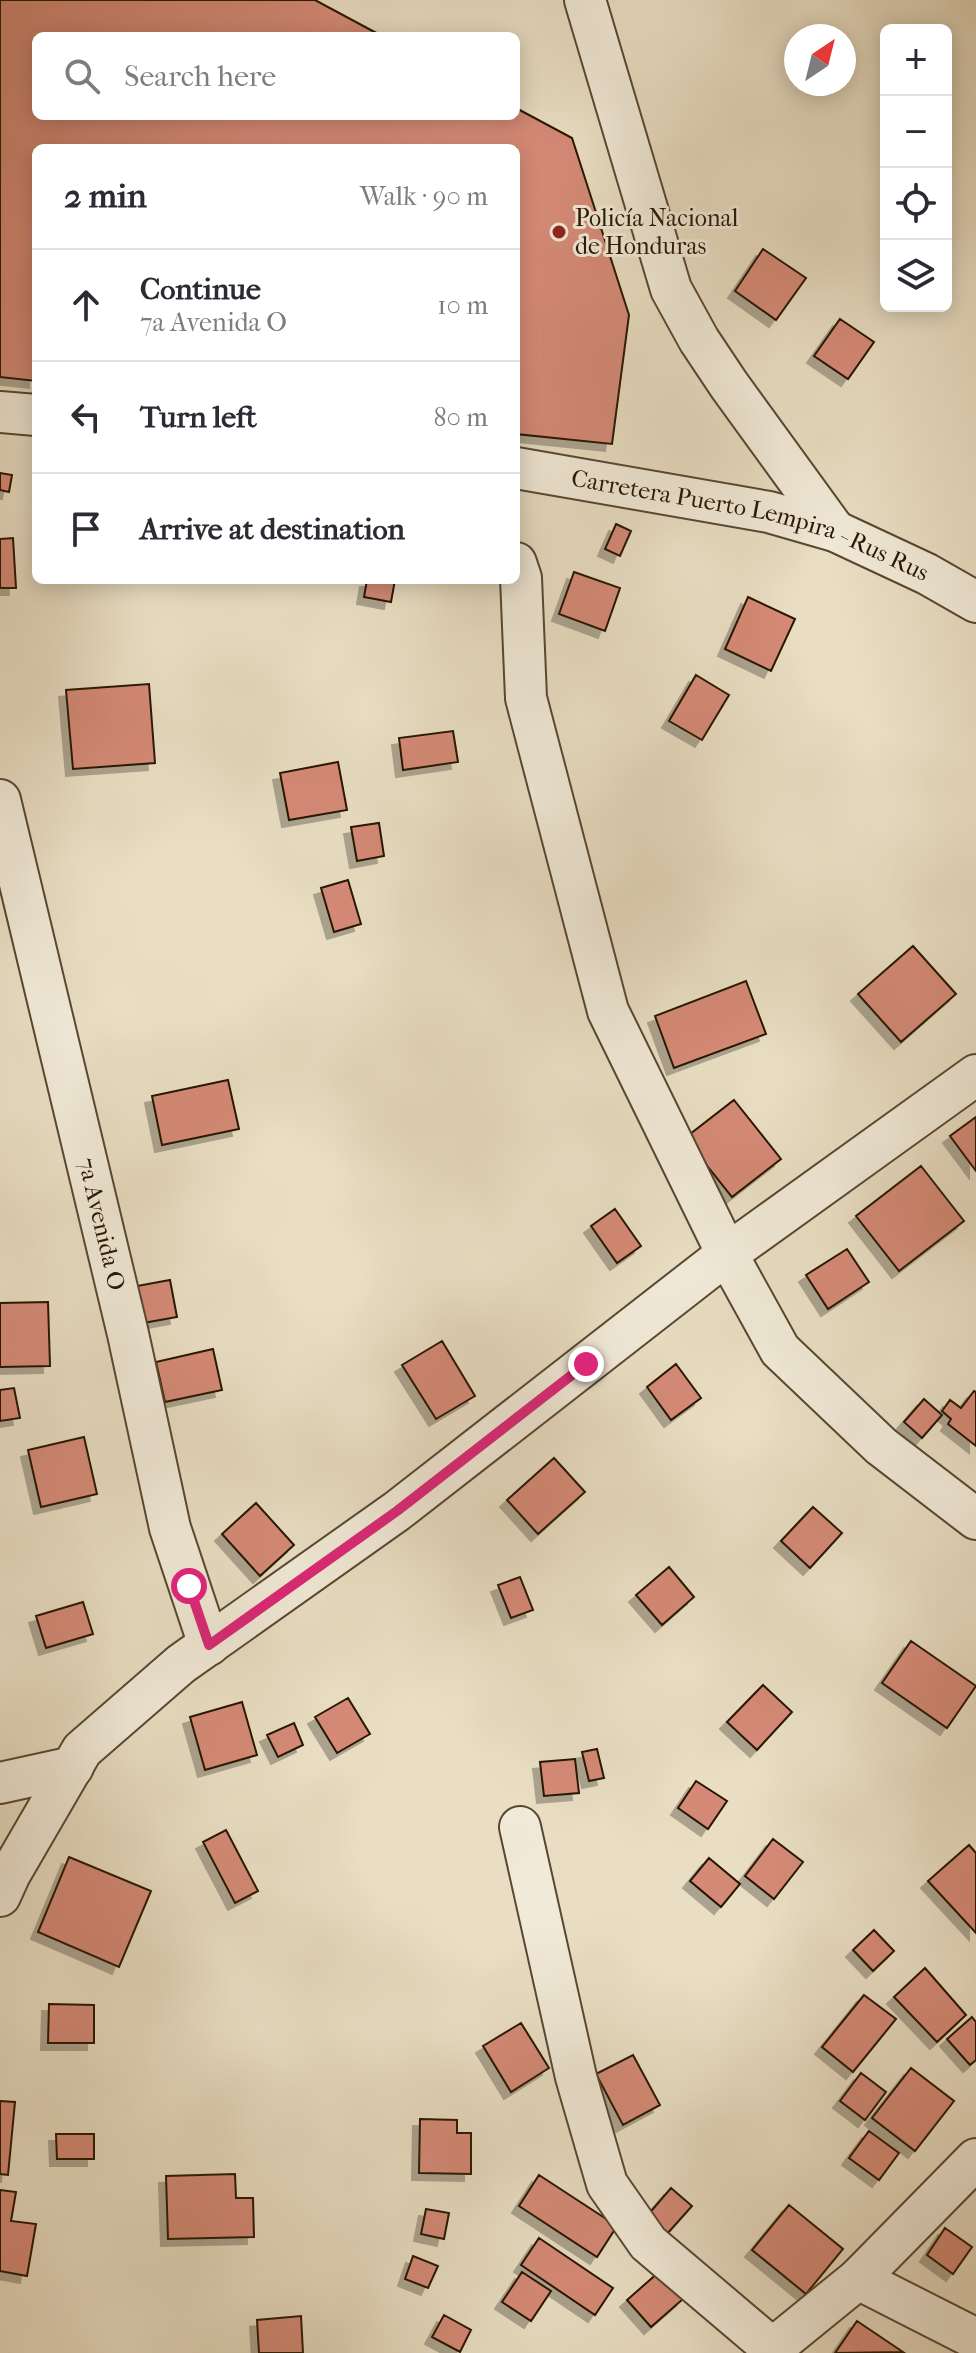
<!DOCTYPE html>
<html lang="en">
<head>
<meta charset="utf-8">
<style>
	:root { --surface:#fff; --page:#f7f7f7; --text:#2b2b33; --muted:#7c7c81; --line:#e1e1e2 }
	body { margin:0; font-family:"IM FELL French Canon",serif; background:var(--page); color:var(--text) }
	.controls { position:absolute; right:24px; top:24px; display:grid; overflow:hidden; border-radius:12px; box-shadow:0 4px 20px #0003 }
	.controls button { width:72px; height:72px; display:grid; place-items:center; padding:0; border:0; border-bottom:2px solid var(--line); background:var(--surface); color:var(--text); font:40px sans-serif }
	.compass { position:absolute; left:784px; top:24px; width:72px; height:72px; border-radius:50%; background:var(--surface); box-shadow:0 4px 20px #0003; rotate:35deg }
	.stop { position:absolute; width:24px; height:24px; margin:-18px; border:6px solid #db2777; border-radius:50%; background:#fff }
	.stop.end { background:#db2777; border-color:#fff; box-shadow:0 2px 8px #0008 }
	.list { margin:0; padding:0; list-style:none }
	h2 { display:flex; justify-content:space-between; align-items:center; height:104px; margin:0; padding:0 32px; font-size:34px }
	h2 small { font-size:26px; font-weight:400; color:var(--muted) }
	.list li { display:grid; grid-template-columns:52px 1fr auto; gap:24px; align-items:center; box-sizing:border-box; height:112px; padding:0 32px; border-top:2px solid var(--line) }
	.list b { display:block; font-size:30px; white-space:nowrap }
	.list p { margin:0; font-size:26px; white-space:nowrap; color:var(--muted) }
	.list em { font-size:26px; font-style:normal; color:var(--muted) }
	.icon { flex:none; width:44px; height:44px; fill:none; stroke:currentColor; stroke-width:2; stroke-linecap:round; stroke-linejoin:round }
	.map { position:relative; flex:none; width:976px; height:2353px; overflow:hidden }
	.search { position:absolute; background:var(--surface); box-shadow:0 4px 20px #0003; left:32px; top:32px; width:488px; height:88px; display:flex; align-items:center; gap:20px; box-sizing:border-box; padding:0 28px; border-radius:12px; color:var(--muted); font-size:30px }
	.panel { position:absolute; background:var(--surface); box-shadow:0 4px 20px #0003; left:32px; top:144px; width:488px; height:440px; border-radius:12px }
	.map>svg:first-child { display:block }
</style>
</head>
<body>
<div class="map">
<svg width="976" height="2353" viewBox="0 0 976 2353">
	<defs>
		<filter id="shadow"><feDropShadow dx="-7" dy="7" stdDeviation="0" flood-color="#0004"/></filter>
	</defs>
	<rect width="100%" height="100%" fill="#e9dec3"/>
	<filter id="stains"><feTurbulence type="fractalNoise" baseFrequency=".0025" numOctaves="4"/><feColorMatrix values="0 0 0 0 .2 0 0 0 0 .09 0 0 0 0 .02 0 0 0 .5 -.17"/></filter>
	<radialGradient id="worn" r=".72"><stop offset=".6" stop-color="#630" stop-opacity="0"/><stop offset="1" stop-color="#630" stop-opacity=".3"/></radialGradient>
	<path fill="#d58a77" stroke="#271502" stroke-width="2" filter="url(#shadow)" d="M0,0H315L382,36H36V116H516V108L572,138L629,315L612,444L516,434V148H36V381L0,377Z
		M763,249L806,278L776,320L735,291Z
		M840,319L874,342L848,379L814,356Z
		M0,473L12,475L9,492L0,490Z
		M616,524L631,531L620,556L605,549Z
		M13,538L16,588H0V539Z
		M574,572L620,588L605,631L559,614Z
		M367,580H395L391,602L364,597Z
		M748,597L795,619L771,671L725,649Z
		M696,675L729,695L702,740L669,721Z
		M149,684L155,763L73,769L66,690Z
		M453,731L458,762L403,770L399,738Z
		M338,762L347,810L289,820L280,773Z
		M379,823L384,856L357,861L351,827Z
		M348,880L361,924L334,932L321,888Z
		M913,946L956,994L901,1042L858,994Z
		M746,981L766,1034L674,1068L655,1016Z
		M228,1080L239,1129L162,1145L152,1096Z
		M734,1100L781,1159L732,1197L685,1138Z
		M976,1117V1171L950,1136Z
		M921,1166L964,1221L899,1271L856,1216Z
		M615,1209L641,1246L617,1263L591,1226Z
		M847,1249L869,1282L828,1309L806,1275Z
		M170,1280L177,1317L143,1323L137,1286Z
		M48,1302L50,1366L0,1367V1303Z
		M442,1341L475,1396L436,1419L402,1365Z
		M213,1349L222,1390L165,1402L156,1362Z
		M676,1364L701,1398L671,1420L647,1387Z
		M14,1388L20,1418L0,1421V1390Z
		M974,1391L976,1392V1446L948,1424L951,1419L942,1411L950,1400L961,1408Z
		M924,1399L942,1415L922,1438L904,1422Z
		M84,1437L97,1494L41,1507L28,1450Z
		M554,1458L585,1492L538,1534L507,1500Z
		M256,1503L294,1545L260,1576L222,1534Z
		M813,1507L842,1533L810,1568L781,1541Z
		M669,1567L694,1597L662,1625L636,1595Z
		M520,1577L533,1610L511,1618L498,1585Z
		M83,1602L93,1634L46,1648L36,1616Z
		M911,1641L976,1686L947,1728L882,1683Z
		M763,1685L792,1712L757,1750L727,1722Z
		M348,1698L370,1734L337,1753L315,1717Z
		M242,1702L257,1755L205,1770L190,1717Z
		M294,1723L303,1745L278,1757L267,1735Z
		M597,1749L604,1778L589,1781L582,1752Z
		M575,1759L579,1793L544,1796L540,1762Z
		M696,1781L727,1801L708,1829L678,1808Z
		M226,1830L258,1891L235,1903L203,1842Z
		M773,1839L803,1862L774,1899L745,1876Z
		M969,1845L976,1853V1933L928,1881Z
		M69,1857L151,1891L119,1967L38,1932Z
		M709,1858L740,1884L721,1907L690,1881Z
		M874,1930L894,1951L873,1971L853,1950Z
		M925,1968L966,2015L937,2042L894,1997Z
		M864,1995L896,2019L853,2072L822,2047Z
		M49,2004L94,2005V2043H48Z
		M972,2017L976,2022V2060L970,2065L947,2039Z
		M521,2023L549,2068L511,2092L483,2046Z
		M633,2055L660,2105L623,2125L596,2074Z
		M911,2068L954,2101L915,2151L872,2118Z
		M861,2073L886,2092L865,2120L840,2101Z
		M0,2101L15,2102L8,2175L0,2174Z
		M420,2119L457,2120V2133H471V2174L419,2173Z
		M869,2131L899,2153L879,2180L849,2158Z
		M56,2134H94V2159H57Z
		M235,2174L236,2198H253L254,2237L168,2239L166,2176Z
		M539,2175L617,2226L597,2257L519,2206Z
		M671,2188L692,2206L667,2234L646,2217Z
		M0,2190L16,2192L11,2221L36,2224L27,2276L0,2271Z
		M789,2205L843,2249L806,2294L752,2250Z
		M426,2209L449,2213L444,2239L421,2234Z
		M945,2228L972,2247L953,2274L927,2255Z
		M539,2238L613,2288L595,2315L521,2265Z
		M413,2256L438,2266L428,2288L405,2279Z
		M522,2272L551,2291L531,2321L502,2302Z
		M659,2272L683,2299L651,2327L627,2300Z
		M444,2315L471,2330L460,2352L432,2337Z
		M301,2316L303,2353H259L257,2320Z
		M857,2321L903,2352L835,2353Z"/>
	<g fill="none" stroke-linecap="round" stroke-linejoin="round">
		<g stroke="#584732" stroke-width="44">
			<g id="minor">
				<path d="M585,0L671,289L699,340L729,385L835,531"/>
				<path d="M0,412L36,415"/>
				<path id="s1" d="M516,468L769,512L835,531L927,574L976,602"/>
				<path d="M516,563L521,578L526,698L608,1011L727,1254L780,1350L881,1446L976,1519"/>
				<path id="s2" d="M0,800L128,1334L170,1528L209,1645"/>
				<path d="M0,1783L73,1767"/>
				<path d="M520,1827L576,2077L607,2184L648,2243L773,2349"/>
				<path d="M0,1896L10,1874L82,1750L181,1664L397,1511L727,1254L976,1075"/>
				<path d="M858,2279L976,2339"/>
				<path d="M767,2353L858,2279L976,2159"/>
			</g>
		</g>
		<use href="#minor" stroke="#f1ead8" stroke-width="40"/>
	</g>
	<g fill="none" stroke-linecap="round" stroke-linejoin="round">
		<path stroke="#db2777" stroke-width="10" d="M189,1586L209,1645L397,1511L586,1364"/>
	</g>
	<circle fill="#8f2418" stroke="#f1ead8" stroke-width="3" cx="559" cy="232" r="8"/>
	<g text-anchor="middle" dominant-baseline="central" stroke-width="6" stroke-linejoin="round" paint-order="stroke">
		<g font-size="24" fill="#271502" stroke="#f1ead8" text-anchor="start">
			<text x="575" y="218">Policía Nacional<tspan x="575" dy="28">de Honduras</tspan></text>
		</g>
		<g font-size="24" fill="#271502" stroke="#f1ead8">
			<text stroke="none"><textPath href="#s1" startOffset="242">Carretera Puerto Lempira - Rus Rus</textPath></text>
			<text stroke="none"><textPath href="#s2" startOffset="436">7a Avenida O</textPath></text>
		</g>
	</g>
	<rect width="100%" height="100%" filter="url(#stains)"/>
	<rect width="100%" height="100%" fill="url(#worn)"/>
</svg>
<div class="controls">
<button>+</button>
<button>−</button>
<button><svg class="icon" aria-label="locate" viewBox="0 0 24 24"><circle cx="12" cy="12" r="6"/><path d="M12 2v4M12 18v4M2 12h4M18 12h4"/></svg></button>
<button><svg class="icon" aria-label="layers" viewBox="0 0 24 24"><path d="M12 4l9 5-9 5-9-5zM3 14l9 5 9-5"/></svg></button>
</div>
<svg class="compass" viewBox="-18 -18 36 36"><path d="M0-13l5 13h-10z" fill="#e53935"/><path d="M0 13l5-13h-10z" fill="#7c7c81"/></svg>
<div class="stop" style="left:189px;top:1586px"></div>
<div class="stop end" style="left:586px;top:1364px"></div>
<div class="search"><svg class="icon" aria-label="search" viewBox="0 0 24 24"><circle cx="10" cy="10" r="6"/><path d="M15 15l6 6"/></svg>Search here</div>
<section class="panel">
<h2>2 min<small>Walk · 90 m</small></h2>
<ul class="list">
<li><svg class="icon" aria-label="ahead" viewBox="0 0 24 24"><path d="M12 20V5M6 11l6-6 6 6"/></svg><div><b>Continue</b><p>7a Avenida O</p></div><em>10 m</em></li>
<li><svg class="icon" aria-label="left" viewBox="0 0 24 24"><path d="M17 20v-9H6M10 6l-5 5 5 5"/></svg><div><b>Turn left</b></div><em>80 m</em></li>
<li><svg class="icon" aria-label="arrive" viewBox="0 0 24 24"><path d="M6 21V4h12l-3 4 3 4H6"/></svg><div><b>Arrive at destination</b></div></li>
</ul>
</section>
</div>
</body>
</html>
